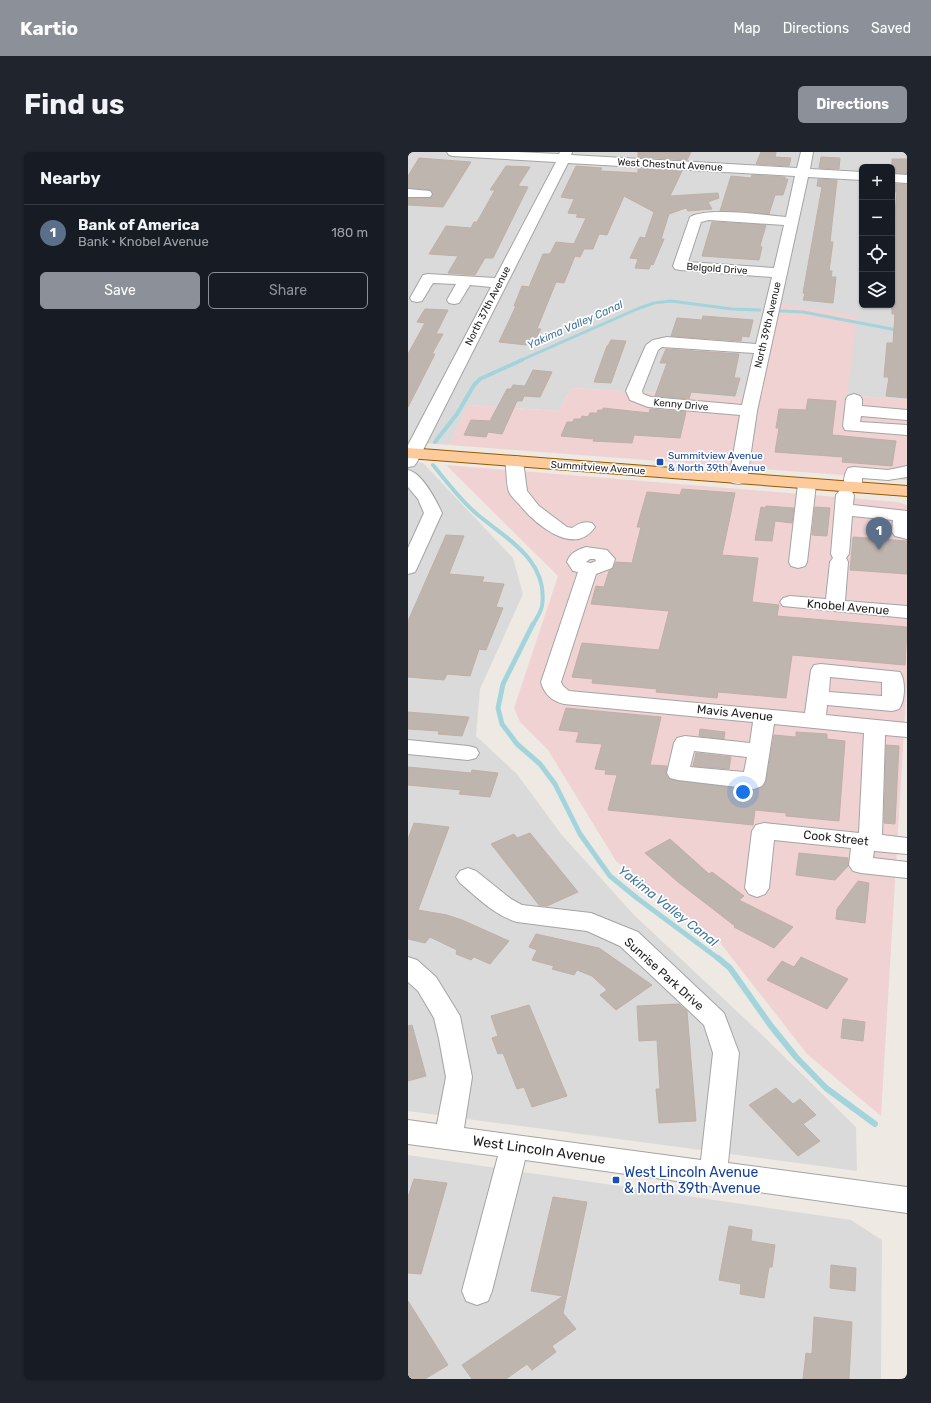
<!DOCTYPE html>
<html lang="en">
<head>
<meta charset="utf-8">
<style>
	:root { --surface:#171b24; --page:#20242c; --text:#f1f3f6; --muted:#9ea1a6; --line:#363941; --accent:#8c9099 }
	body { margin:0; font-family:Rubik,sans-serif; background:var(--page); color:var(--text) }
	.controls { position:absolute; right:12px; top:12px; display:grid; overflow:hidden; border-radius:6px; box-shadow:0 1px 3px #0004 }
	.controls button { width:36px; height:36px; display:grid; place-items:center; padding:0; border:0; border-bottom:1px solid var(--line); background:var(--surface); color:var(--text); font:20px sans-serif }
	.you { position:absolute; left:335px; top:640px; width:14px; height:14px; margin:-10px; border:3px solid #fff; border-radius:50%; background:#1a73e8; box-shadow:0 0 0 6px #1a73e833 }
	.badge { display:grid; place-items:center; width:26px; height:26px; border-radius:50%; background:var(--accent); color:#fff; font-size:13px; font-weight:700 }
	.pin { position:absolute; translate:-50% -33px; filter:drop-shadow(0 1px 2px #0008) }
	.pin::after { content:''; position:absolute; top:21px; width:14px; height:12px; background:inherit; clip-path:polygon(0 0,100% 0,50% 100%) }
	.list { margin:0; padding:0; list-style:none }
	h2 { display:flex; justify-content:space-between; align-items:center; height:52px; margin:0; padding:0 16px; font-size:17px }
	h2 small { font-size:13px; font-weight:400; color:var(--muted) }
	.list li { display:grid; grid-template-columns:26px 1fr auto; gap:12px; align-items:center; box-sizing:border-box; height:56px; padding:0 16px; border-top:1px solid var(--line) }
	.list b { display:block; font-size:15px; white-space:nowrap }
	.list p { margin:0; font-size:13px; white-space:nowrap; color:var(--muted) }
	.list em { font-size:13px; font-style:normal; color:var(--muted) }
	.actions { display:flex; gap:8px; padding:12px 16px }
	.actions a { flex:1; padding:9px 0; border:1px solid var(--accent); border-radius:6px; text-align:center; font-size:14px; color:var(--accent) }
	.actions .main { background:var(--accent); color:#fff }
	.icon { flex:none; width:22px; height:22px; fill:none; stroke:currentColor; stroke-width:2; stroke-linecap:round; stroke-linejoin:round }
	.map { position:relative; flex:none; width:499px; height:1227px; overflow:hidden; border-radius:6px }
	header { display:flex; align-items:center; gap:24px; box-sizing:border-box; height:56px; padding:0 20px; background:var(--accent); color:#fff }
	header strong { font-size:19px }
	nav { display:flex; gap:22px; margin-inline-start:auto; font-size:14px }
	.intro { display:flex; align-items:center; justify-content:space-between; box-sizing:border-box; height:96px; padding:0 24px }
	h1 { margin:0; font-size:28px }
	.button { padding:10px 18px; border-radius:6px; background:var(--accent); color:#fff; font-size:14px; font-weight:700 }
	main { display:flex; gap:24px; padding:0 24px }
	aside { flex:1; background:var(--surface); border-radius:6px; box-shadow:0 1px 3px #0004 }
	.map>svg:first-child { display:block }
</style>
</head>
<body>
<header>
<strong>Kartio</strong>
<nav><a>Map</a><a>Directions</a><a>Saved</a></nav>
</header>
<div class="intro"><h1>Find us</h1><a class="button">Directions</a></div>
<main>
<aside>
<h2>Nearby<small></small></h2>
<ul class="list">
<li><span class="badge" style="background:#5c6f8a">1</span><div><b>Bank of America</b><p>Bank · Knobel Avenue</p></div><em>180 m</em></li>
</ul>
<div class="actions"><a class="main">Save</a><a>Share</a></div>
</aside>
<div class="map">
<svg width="499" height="1227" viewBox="0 0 499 1227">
	<rect width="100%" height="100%" fill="#eeeae3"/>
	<path fill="#dbdada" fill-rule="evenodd" d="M0,0H499V248L439,243L334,246L163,236L151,259L60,253L41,293L0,290ZM454,15H484V153H454Z
		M0,309L15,311L105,406L115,442L72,537L68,584L109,622L153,682L226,763L351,880L448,975L449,1019L0,959Z
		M0,1003L443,1068L474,1088L473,1227H0Z"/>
	<path fill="#f0d2d3" d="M357,148L449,164L439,243L499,248V328L41,293L60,253L151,259L163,236L334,246Z
		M38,313L490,350L499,353V529L473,964L399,902L310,788L208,709L140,598L112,570L106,556L150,424Z"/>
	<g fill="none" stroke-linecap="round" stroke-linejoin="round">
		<path stroke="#a3d4dc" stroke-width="3" d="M373,159L395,160L499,180
			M111,209L229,157L246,151L263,149L324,157L352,158"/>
		<path stroke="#a3d4dc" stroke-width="4" d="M27,290L49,262L66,233L72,227L114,208
			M25,313C39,330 53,349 70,363C99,387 141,409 134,454C133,460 128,467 125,473"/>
		<path stroke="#a3d4dc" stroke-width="5" d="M125,472L95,532L90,556L94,572L109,592L132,612L147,632L172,682L202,724L229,746L311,807"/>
		<path stroke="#a3d4dc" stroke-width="6" d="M310,806L322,816L363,874L388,905L418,936L467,972"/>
	</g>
	<path fill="#bfb5af" stroke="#c0afa5" d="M230,0H283L279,8L230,5Z
		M353,0H368L367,5L383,6L381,14L348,12Z
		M413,5L432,6L431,17L411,16Z
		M11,6L63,10L35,55L0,53V46H22L25,43L22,38L0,36V24Z
		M484,7H499V22L484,21Z
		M98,14L122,15L110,34L120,35L85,106H77L67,123L40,121L50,104L21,102L38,74L63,76L66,70H69L87,38H82Z
		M168,14L194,16L192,19L230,21V17L274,19L262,44L310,41L311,46L300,50L304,57L280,59L278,56L261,62L253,87H256L245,113L243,112L241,117L227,116L230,107L222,106L232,85L237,86L246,60L216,44L199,83L191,82L185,97H176L172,105L167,104L156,131L148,130L129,177H133L126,190L119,189L118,193L91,190L108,154H106L114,134L121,135L135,102H142L148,90L166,92L178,66L168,65L170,62L160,61L166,47L153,45Z
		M344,23L377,25V27H380L375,43H367L361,62L312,59L323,24L343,26Z
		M410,27L429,28L422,90H425L421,119H424L423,125H428L425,151L395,148L397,142L395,141L414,35L409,34Z
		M484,32H499V246L478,244L481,225H476L479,191H485L487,162H484V93L489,40H484Z
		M304,70L358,73L352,94L354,95L351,108L294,104Z
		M17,157L40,158L28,182H35L24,202H27L0,255V202L17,171L9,170Z
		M295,164L345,168L341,185L334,184L333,189L263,184L269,166L294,168Z
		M203,188L218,189L203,231L186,230L199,194H200Z
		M258,197L331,202L326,226H332L327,244L283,240L281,247L247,244L259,211H252Z
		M125,218L144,220L132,245L116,244L114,249H109L94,282L80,280L78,285L56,283L63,268L82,269L99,237H103L105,233L117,234Z
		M400,247L428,249L424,283L488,289L484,314L434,310L435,305L367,300L371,276H368L371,257L398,258Z
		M195,256L241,261L242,257L278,260L272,286L226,283L224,291L185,289L186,287L153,284L159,270H165L166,267H173L174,264L180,265L182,261H189L190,258H195Z
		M274,337L327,341L314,403L350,406L344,450L371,453L369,464L499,475L497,513L384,503L378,546L310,540L309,546L248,540L249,537L184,531L185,527L164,525L174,491L251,498L261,459L183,452L188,434L196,435L201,419L205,416L208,410L224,411L233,375H229L239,340L272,343Z
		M358,354L386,356L384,371L367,369L364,389L347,388L353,355L357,356Z
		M407,355L422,356L419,384L404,383Z
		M38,383L56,384L41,422L76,425L74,430L96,432L88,455L95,456L78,498L71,497L62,524L39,522L36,528L0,525V469Z
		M445,385L499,389V422L442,418Z
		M158,556L253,565L242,613L259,614L258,622L262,627L346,638L355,635L358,630L366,583L388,585V580L419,582V587L437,589L431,669L378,664V661L347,658L345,673L200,658L209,623L197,622L198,618L187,617L194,592L168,590L171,580L151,578Z
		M0,560L61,565L54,584L30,582L31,579L0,577Z
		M292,577L317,580L316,587L291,584Z
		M478,593L491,594L487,672L476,671Z
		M288,601L323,605L321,617L285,614Z
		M0,615L63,621L64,618L90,621L82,645L51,642L53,638L0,633Z
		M6,671L41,675L10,758L39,763L54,768L101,789L82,812L66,805L63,808L48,802L49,798L22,785L17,791L0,787V687Z
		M122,681L170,740L139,754L131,753L83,692L106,682L109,686Z
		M262,687L301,722L304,720L336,744L331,748L385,775L366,796L326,775L327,774L270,730L237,701Z
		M391,701L440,706V714L427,728L388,723Z
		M450,729L461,731L457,771L428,767L429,757Z
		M128,782L191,796L244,833L208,858L192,843L199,838L184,824L169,818L166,823L144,817L146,814L124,808L129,798L121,795Z
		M393,805L440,827L419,857L359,828L374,809L386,815Z
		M271,852L279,859L288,969L251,971L248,937H252L249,888L231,889L229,854Z
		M121,853L159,944L124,955L116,935L109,937L95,901L90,902L84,886L90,884L83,864Z
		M435,867L457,870L455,889L433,886Z
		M4,873L18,924L0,929V874Z
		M368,936L385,952L392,947L408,963L395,972L412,989L390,1004L341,953Z
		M6,1027L39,1031L13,1122L0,1121V1045Z
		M145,1045L179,1050L155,1161L168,1177L144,1194L148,1200L124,1218L119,1212L98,1227H64L54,1213L155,1144L123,1139Z
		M321,1074L344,1078L343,1089L367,1093L364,1115H361L356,1146L332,1142L333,1132L311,1128Z
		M423,1113L448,1116L447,1139L422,1136Z
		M0,1149L40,1213L17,1227H0Z
		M406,1165L444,1170L441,1227H395L398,1201L404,1202Z"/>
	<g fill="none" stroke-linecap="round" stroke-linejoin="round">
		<g stroke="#a4a4a4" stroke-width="2">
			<path id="minor" d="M39,0H109L151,2L152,0H164L163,3L389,16L393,0H405L402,17L454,20V28L400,25L349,259L339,327L336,331L330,332L324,331L321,327L332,263L240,255L222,248L218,239L238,193L245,188L259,185L348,192L364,125L272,118L267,117L265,114L282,65C300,55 356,63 378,65L387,24L160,11L9,310L6,314L0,315V293L83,135L62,133L51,151L46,152L41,151L39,148L48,132L25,131L14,149L9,150L4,149L2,146L15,123L20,122L87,126L148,10L45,4L41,3ZM301,68L376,73L366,116L280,110L293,70ZM254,195L346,201L334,253L243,245L235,242L234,239L250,198Z
				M484,22L499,23V31L484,30Z
				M0,37L22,39L24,42L22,45H0Z
				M446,242L452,244L454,247V254L499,258V268L453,264L452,270L499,273V283L437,278L435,274L438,247L440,244Z
				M106,304L112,305L115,309L119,339L131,354L159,375L164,376C171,371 176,369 184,371L187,375C166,406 126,371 111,352C108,349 103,344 101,340C98,331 99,318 97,309L100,305Z
				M499,314V325L480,328L454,326V335L451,339L444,340L446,343L445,353L499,359V387L487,384L484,380L485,368L444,364L441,402L438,406L440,410L437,449L499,454V466L375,454L372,450L375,446L382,444L418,447L422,410L425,406L423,402L428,343L431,339L438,338C434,333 436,322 440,316L446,315L480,318Z
				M0,318C14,321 28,348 34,361L9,416L7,420L0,422V396L16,361L10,347L0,335Z
				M399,327L405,328L408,332L399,410L397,414L390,416L383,414L381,410L390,332L393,328Z
				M178,395L199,398L207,407L204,416L188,422L153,530L155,534L161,539L397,561L403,518L406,513L413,512L492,520C498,529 497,549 491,557L484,559L419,553L418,563L499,571V585L477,583L474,683L499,686V702L466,699L465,706L499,710V726L453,721L445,719L441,713L443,696L366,688L361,736L357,742L349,745L341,742L337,736L344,679L348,673L356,671L451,681L456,581L366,572L357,629L354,634L346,637L270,628L262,626L259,621L266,591L269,586L277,584L342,591L345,570L156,552C144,549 136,542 133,530L170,420L165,419L159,410C162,401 169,398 178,395ZM182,407H187L188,409L183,411L178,410ZM422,525L474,530V544L421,540ZM286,599L339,605L336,620L282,615Z
				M0,588L60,594L68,596L71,601L68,606L60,608L0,602Z
				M60,716L68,719L103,747L114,753L183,761L230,780L316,861L331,901L320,1011L499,1035V1061L308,1034L305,1035L298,1033L117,1008L84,1139L80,1149L69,1153L58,1149L54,1139L90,1004L0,992V968L29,972L38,925L31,887L26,866L10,839L0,830V805L9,808L28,825L52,864L64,925L56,976L293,1008L305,901L296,873L212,794L179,779L109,770C86,763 70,746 52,731L48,725L52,719Z"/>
		</g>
		<g stroke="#975900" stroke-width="2">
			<path id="major" d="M0,296L499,334V344L0,306Z"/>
		</g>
		<use href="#minor" fill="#fff" fill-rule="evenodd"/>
		<use href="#major" fill="#fcca9b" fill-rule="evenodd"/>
	</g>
	<g fill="#1a4fb4" stroke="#fff" stroke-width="1.5">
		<rect x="248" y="306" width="8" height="8" rx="2"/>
		<rect x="204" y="1024" width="8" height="8" rx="2"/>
	</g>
	<g text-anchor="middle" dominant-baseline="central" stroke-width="3.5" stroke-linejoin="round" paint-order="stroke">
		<g font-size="10" fill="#1d1d1d" stroke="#fff">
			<text transform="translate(262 13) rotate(3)">West Chestnut Avenue</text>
			<text transform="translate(309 117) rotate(4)">Belgold Drive</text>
			<text transform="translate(80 154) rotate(-63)">North 37th Avenue</text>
			<text transform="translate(360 173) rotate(-77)">North 39th Avenue</text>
			<text transform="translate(273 253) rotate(5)">Kenny Drive</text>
			<text transform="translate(190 316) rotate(4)">Summitview Avenue</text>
		</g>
		<g font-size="10" fill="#164399" stroke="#fff" text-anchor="start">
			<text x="260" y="304">Summitview Avenue<tspan x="260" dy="12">&amp; North 39th Avenue</tspan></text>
		</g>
		<g font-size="11" font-style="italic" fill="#44789d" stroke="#fff">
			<text transform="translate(167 173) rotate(-24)">Yakima Valley Canal</text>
		</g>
		<g font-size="12" fill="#1d1d1d" stroke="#fff">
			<text transform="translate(440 455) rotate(5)">Knobel Avenue</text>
			<text transform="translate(327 561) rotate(6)">Mavis Avenue</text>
			<text transform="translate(428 686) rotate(6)">Cook Street</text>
			<text transform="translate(256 822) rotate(42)">Sunrise Park Drive</text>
		</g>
		<g font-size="13" font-style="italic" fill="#44789d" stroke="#fff">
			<text transform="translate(260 754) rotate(38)">Yakima Valley Canal</text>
		</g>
		<g font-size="14" fill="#1d1d1d" stroke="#fff">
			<text transform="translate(131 998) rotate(8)">West Lincoln Avenue</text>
		</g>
		<g font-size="14" fill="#164399" stroke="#fff" text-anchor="start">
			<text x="216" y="1020">West Lincoln Avenue<tspan x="216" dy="16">&amp; North 39th Avenue</tspan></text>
		</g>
	</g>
</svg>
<div class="controls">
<button>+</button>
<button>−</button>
<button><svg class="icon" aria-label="locate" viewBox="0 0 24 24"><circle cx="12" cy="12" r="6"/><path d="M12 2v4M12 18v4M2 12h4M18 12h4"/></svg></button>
<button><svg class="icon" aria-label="layers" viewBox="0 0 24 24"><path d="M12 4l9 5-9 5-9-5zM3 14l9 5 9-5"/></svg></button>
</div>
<div class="you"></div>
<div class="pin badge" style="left:471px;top:398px;background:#5c6f8a">1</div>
</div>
</main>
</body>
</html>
